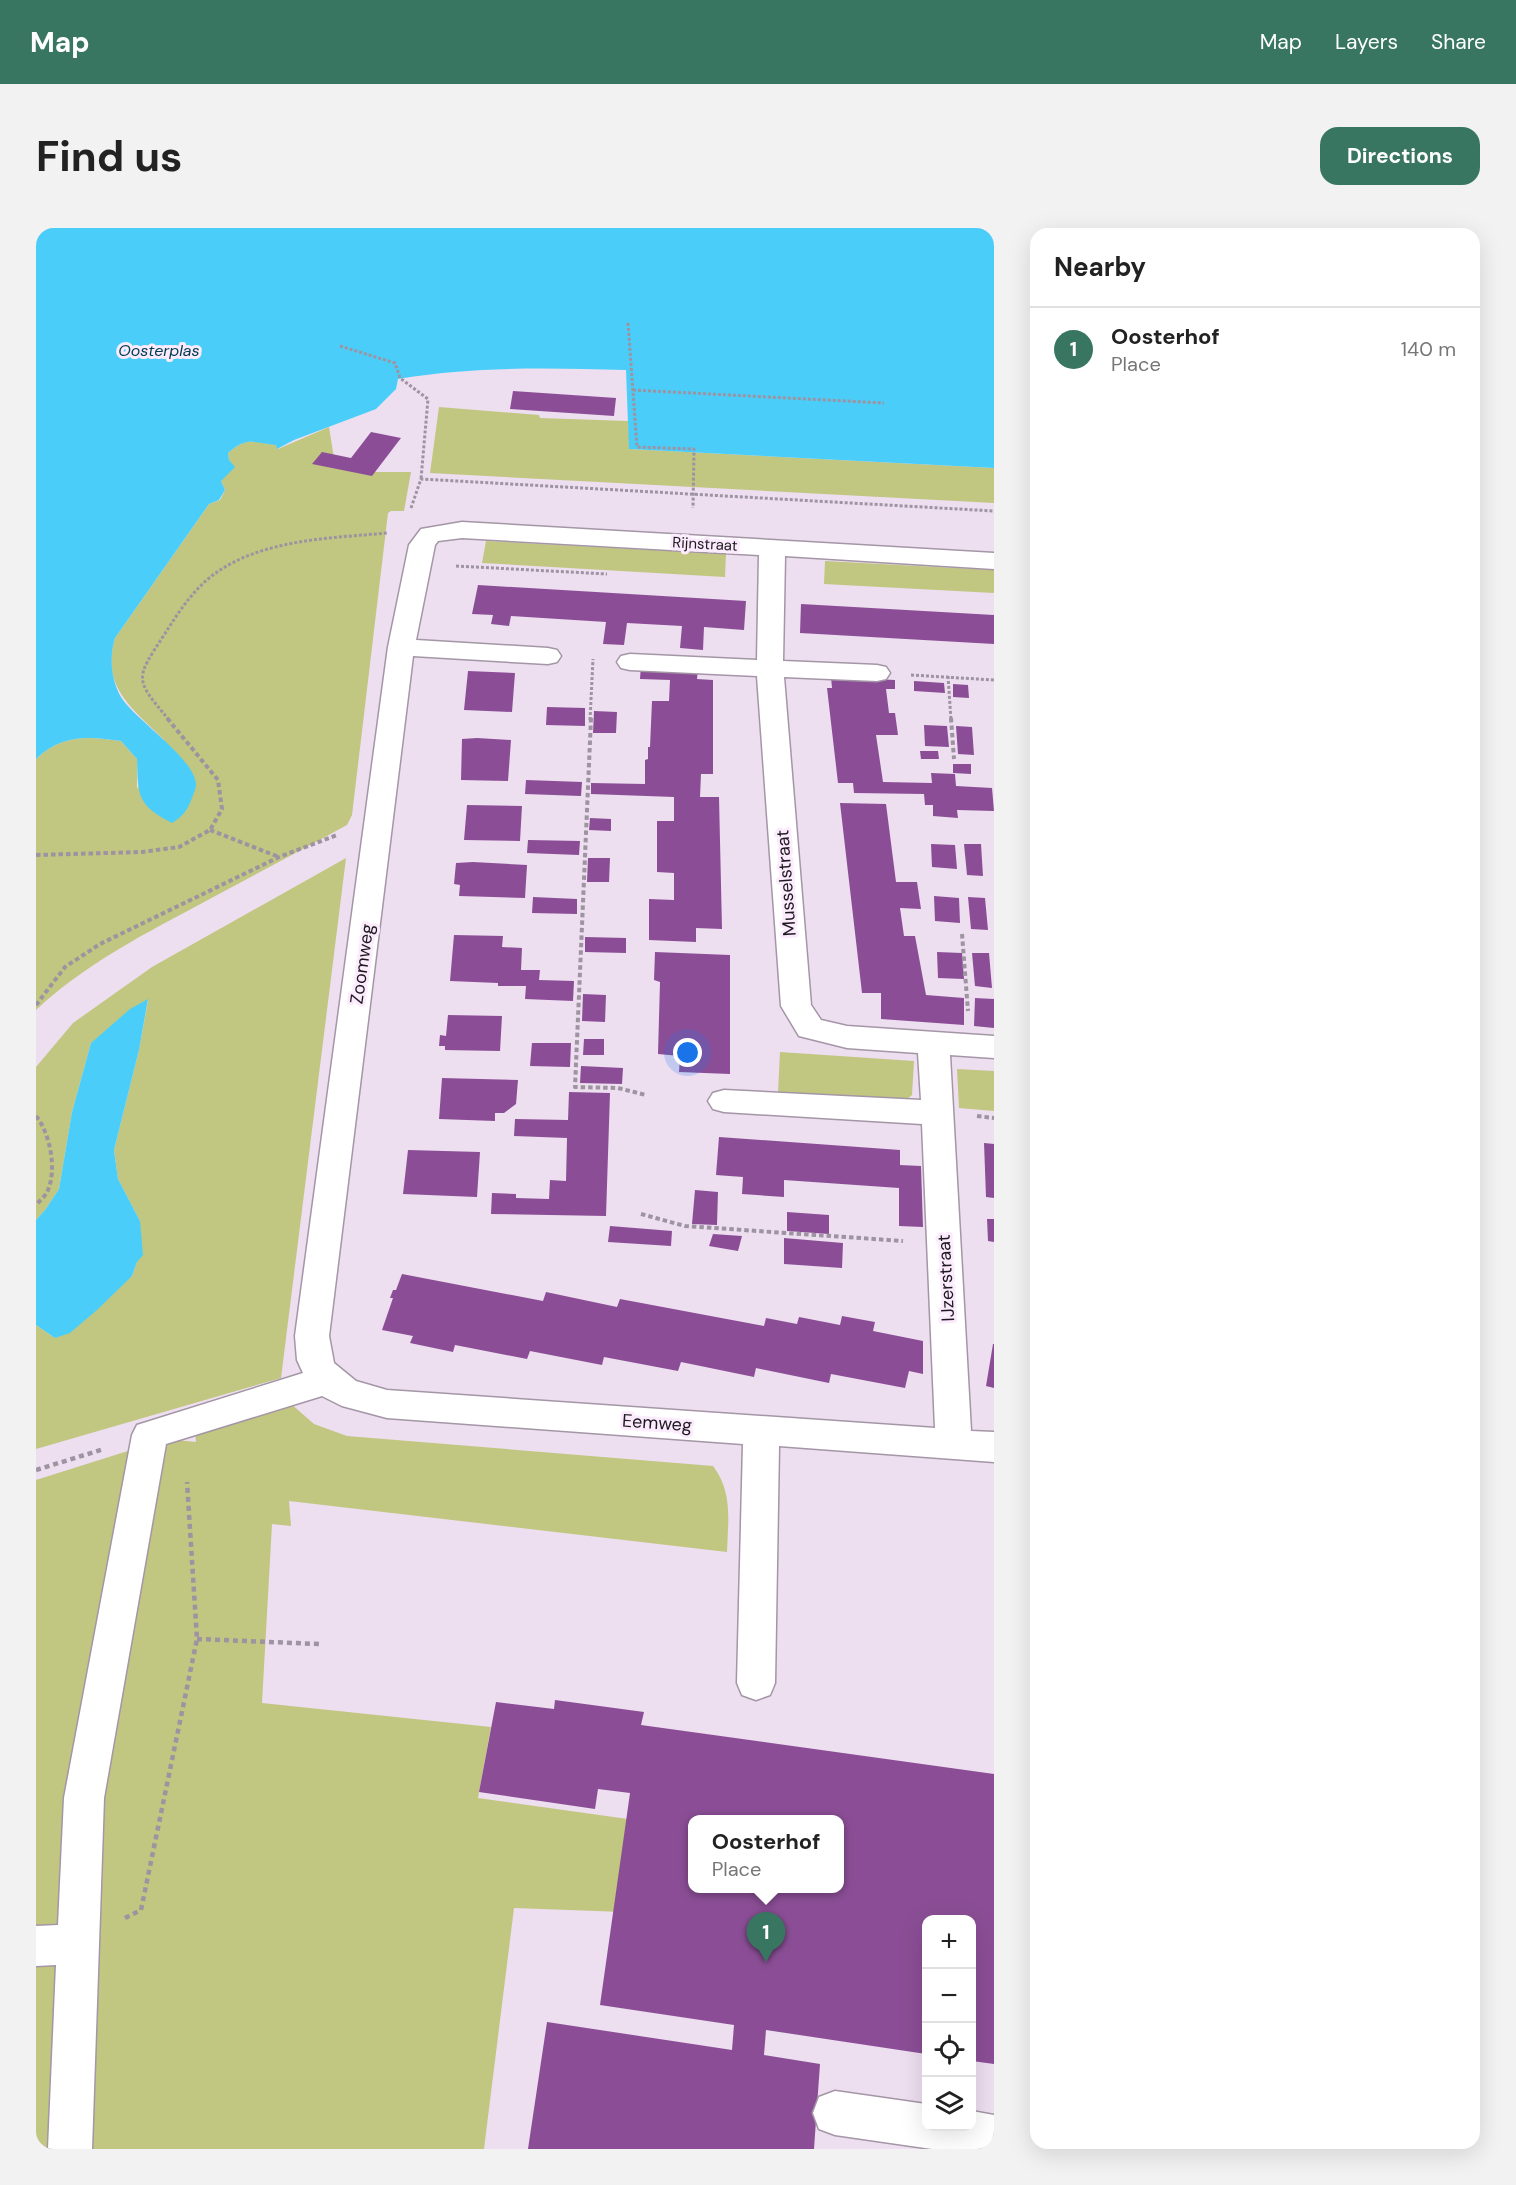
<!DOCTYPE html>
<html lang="en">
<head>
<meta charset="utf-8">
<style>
	:root { --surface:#fff; --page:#f2f2f2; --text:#222; --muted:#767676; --line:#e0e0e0; --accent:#397662 }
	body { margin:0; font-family:"DM Sans",sans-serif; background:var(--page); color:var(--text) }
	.controls { position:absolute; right:18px; bottom:18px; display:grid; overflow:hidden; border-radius:12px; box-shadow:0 6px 24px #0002 }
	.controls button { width:54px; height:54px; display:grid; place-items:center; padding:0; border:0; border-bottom:2px solid var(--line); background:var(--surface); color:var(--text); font:30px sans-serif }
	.you { position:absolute; left:652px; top:825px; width:21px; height:21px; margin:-15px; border:4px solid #fff; border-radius:50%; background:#1a73e8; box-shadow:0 0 0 9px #1a73e833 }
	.badge { display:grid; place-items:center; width:39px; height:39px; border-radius:50%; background:var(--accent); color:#fff; font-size:20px; font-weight:700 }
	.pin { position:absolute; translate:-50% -50px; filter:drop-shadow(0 2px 3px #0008) }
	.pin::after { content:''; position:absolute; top:32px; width:21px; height:18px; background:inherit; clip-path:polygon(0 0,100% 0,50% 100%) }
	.popup { position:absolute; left:652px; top:1587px; width:156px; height:78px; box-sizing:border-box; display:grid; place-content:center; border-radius:12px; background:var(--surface); filter:drop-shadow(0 2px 4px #0005); font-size:20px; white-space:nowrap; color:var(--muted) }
	.popup b { font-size:22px; color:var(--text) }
	.popup::after { content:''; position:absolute; left:50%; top:100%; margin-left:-12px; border:12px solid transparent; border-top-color:var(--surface) }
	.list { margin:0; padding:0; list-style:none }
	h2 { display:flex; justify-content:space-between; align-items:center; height:78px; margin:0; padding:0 24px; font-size:26px }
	h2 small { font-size:20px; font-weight:400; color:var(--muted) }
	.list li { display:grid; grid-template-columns:39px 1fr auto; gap:18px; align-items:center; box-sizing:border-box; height:84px; padding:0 24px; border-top:2px solid var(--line) }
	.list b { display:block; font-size:22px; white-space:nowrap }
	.list p { margin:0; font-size:20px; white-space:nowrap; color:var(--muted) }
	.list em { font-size:20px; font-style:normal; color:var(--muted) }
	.icon { flex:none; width:33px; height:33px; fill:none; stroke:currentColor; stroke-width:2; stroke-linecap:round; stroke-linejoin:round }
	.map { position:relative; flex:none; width:958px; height:1921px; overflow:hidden; border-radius:18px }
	header { display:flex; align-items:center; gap:36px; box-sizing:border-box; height:84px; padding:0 30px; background:var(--accent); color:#fff }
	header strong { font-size:28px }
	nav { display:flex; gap:33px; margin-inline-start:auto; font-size:21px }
	.intro { display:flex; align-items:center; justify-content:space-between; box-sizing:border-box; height:144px; padding:0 36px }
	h1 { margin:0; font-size:42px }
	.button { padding:15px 27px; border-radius:18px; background:var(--accent); color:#fff; font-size:21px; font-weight:700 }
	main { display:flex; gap:36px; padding:0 36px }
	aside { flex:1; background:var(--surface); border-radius:18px; box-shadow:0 6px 24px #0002 }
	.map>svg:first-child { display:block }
</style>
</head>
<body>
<header>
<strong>Map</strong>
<nav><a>Map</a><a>Layers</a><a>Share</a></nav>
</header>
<div class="intro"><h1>Find us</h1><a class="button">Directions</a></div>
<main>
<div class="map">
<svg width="958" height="1921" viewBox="0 0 958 1921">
	<rect width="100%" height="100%" fill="#eddef0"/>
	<path fill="#c1c780" d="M403,179L503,187L504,190L592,193L594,221L958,240V275L394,245Z
		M293,199L298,230L327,244H375L368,283H355L352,285L316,587L311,597C260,625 209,652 157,680C102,709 46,739 0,782V531C25,506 53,508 85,513L101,531V561L128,512C97,481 64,459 79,410L173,276L184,272L189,262L185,253C191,244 194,235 192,225C212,208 217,214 240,217L242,221Z
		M450,313L690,326L689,349L446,335Z
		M789,333L958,342V365L788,356Z
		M310,630L245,1150L0,1221V1097L19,1110L96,1048L101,1034L104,993L82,951L78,922L103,822L112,772L55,815L36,884L23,961L9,982L0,992V839L37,795L116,739Z
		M744,824L878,833L876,867L870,872L860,873L742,864Z
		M921,841L958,843V883L923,880Z
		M254,1175L278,1196L311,1208L677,1238C697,1264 692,1293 691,1324L253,1273L255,1298L236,1296L226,1475L455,1499L442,1570L599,1592L587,1684L478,1680L448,1921H49L61,1564L131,1211L160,1214L159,1202Z
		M95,1222L16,1921H0V1252Z"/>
	<path fill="#4acef9" d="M0,0H958V240L593,221L590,142C513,140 438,138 362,151L360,161L340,181L258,212L241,221L240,217C217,215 212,208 192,225L193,232L199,239L185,253L189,262L183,272L173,276L79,410C73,429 75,452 85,469C98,491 160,531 160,557C160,561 157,567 156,570C151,583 147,588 136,595C101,577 102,568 101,531L85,513C53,508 25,506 0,531Z
		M112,771L103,822L78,922L82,951L104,993L107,1027L101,1034L96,1048L61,1082L34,1105L19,1110L0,1097V992L9,982L23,961L36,884L55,815L94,781Z"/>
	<path fill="#8b4e96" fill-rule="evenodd" d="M477,163L580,170L578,188L474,181Z
		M335,204L365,210L336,248L276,236L286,224L315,230Z
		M442,357L710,373L708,402L668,399L667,422L644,420L646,398L591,395L588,417L567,416L570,394L475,388L473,398L455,396L457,387L436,386Z
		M765,376L958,387V416L764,405Z
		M605,437L662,441L661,451L677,452V546H665L664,569H683L686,701L660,700V714L613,712V671L638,672V645L621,644V593H638V569L555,566V555L609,556V532L612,531V519H614L616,473H633L634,452L604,451Z
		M432,443L479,445L476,484L428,482Z
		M795,449L859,452V461H850L853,485H859L862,507H840L847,554L896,555L895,545L919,546L920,558L956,560L958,583L921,582L922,590L897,588V577H889L888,566L818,565L817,555H802L791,460H796Z
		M878,453L908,455L909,465L878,463Z
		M917,456L932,457L933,470L917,469Z
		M511,479L549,480V498L510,497Z
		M558,483L581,484L580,505H557Z
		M888,497L911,498L913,519L889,518Z
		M920,498L936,499L938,527L922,526Z
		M441,510L475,512L472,553L425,552L426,511Z
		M884,523H902L903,531H885Z
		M917,536H935V546L917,545Z
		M490,552L546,554L545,568L489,566Z
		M804,575L850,576L860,654H881L885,681L864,680L868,708H879L890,767L928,770V797L845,791V765H826Z
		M431,577L486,578L484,613L428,612Z
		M554,590L575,591V603L553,602Z
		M492,612L544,613L543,627L491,625Z
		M895,616L919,617L921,641L896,639Z
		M928,616H945L947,648L931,647Z
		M552,630H574L573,654H551Z
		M437,634L491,637L489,670L423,668L424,657L418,656L420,635Z
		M898,668L923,670L924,695L899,693Z
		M497,669L541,671V686L496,685Z
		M932,669L949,670L952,702L935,701Z
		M418,707L467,708L466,719L486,720L485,742H504L503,752L538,753L537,773L489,771L490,758H462V755L414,753Z
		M549,709L590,710V725L549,724Z
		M619,724L694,727V846L643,844L644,828L622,826L624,754L618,752Z
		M901,724L926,725L928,751L902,750Z
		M936,725H953L956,760L939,758Z
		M547,766L570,767L569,794L546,793Z
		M939,770L958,771V800L938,798Z
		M412,787L466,788L464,823L409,822V818H403L404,807L410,808Z
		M548,811H568V827H547Z
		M496,815H535L534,839L494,838Z
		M545,838L587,840L586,856L544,855Z
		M406,850L482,852L480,876L468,885H459V893L403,891Z
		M533,864L574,865L570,988L455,986L456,965L480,966V970L513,971L514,952L530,953L531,910L478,908L479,891L532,892Z
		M683,909L864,922V937L885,938L887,999L863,998V960L748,952V969L706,966L707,949L680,947Z
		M948,915L958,916V970L950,969Z
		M372,922L444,924L441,969L367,966Z
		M659,962L682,964L681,997L656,996Z
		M751,984L793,987V1006L751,1003Z
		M951,991H958V1014L952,1013Z
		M574,998L636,1003L635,1018L572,1014Z
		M677,1006L706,1008L702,1023L673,1018Z
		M748,1010L807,1015L806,1040L748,1036Z
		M366,1046L507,1073L510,1064L581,1079L584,1071L728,1098L730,1090L761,1096L763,1089L804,1097L806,1088L839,1094L837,1103L887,1113V1146L873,1143L869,1160L795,1146L793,1155L720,1140L718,1149L645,1134L642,1143L568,1129L566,1137L494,1123L491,1131L419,1117L417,1124L374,1115L377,1108L346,1102L357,1070H354L357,1062H360Z
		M957,1116H958V1160L950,1158Z
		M519,1472L608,1484L605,1497L958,1546V1836L936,1833V1692H890V1826L730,1802L728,1827L784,1836L778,1921H492L511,1794L696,1822L698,1797L564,1777L594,1565L562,1561L559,1581L443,1564L460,1474L518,1481ZM656,1592H804V1660H656Z"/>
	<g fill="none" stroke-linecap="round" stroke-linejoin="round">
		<g stroke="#a496a6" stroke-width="3">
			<path id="minor" d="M426,294L958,325V341L749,328L747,433L841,437L850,439L854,445L850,451L841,453L748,449L775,777L785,792L811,798L958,808V830L914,827L935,1203L958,1204V1234L743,1218L739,1455L734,1467L720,1472L706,1467L701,1455L707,1216L351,1190L306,1178L286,1168L130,1216L68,1570L56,1921H12L20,1737L0,1738V1698L22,1697L28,1570L96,1207L101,1197L267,1145L261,1132L259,1108L352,419L373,317L385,301ZM426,310L723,327L721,432L594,426L585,428L581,434L585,440L594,442L721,448L745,778L763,808L811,820L882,825L885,872L688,862L677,865L672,873L677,881L688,884L886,896L899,1200L351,1162L320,1153L298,1135L293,1108L377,428L512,436L521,434L525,428L521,422L512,420L380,412L399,317L402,313Z
				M799,1863L890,1876V1898H936V1883L958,1887V1921H896L799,1907L783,1901L777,1885L783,1869Z"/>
		</g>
		<path stroke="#9e93a0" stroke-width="3" stroke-dasharray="3 2" stroke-linecap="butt" d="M592,95L601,219L658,221L657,280
			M304,118L359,135L364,150L392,171L385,251
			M597,162L848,175
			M375,280L385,251L958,283
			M420,338L571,346
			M875,447L958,452
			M912,448L915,492
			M133,492C98,450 99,452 128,407C142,385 156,363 177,347C225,311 295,310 352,305
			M554,492L557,431"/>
		<path stroke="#9e93a0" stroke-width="4" stroke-dasharray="4.5 3" stroke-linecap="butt" d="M555,490L539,859L582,860L610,867
			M915,490L918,531
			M174,602L243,629
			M0,627L106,624L143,619L174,602L186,581L182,552L131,490
			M926,706L932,783
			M0,777L29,739L64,716L243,629L301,607
			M0,888C14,905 21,941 12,962C10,968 4,972 0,977
			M941,888L958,890
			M605,986L649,998L867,1013"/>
		<path stroke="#9e93a0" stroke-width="4.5" stroke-dasharray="5 4" stroke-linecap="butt" d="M0,1242L68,1221
			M161,1411L283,1416
			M89,1690L105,1682L161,1411L151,1254"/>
		<use href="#minor" fill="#fff" fill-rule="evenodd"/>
	</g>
	<g text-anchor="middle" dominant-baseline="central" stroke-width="6" stroke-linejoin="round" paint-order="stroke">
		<g font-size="15" fill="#1e191f" stroke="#fbebfd">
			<text transform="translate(669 316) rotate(3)">Rijnstraat</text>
		</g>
		<g font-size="16" font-style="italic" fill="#003d4e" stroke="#fbebfd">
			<text x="123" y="122">Oosterplas</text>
		</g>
		<g font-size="18" fill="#1e191f" stroke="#fbebfd">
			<text transform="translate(750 655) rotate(-94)">Musselstraat</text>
			<text transform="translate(326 736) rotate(-82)">Zoomweg</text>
			<text transform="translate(910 1050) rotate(-93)">IJzerstraat</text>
			<text transform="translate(621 1195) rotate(4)">Eemweg</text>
		</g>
	</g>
</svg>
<div class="controls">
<button>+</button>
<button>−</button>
<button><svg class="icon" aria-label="locate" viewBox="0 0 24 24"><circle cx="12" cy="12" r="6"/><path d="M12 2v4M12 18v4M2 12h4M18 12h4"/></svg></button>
<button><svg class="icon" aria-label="layers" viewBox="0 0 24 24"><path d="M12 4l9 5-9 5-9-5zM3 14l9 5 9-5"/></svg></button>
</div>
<div class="you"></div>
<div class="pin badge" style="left:730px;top:1734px">1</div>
<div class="popup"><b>Oosterhof</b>Place</div>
</div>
<aside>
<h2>Nearby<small></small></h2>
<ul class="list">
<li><span class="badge">1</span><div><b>Oosterhof</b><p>Place</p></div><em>140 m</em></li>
</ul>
</aside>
</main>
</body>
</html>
